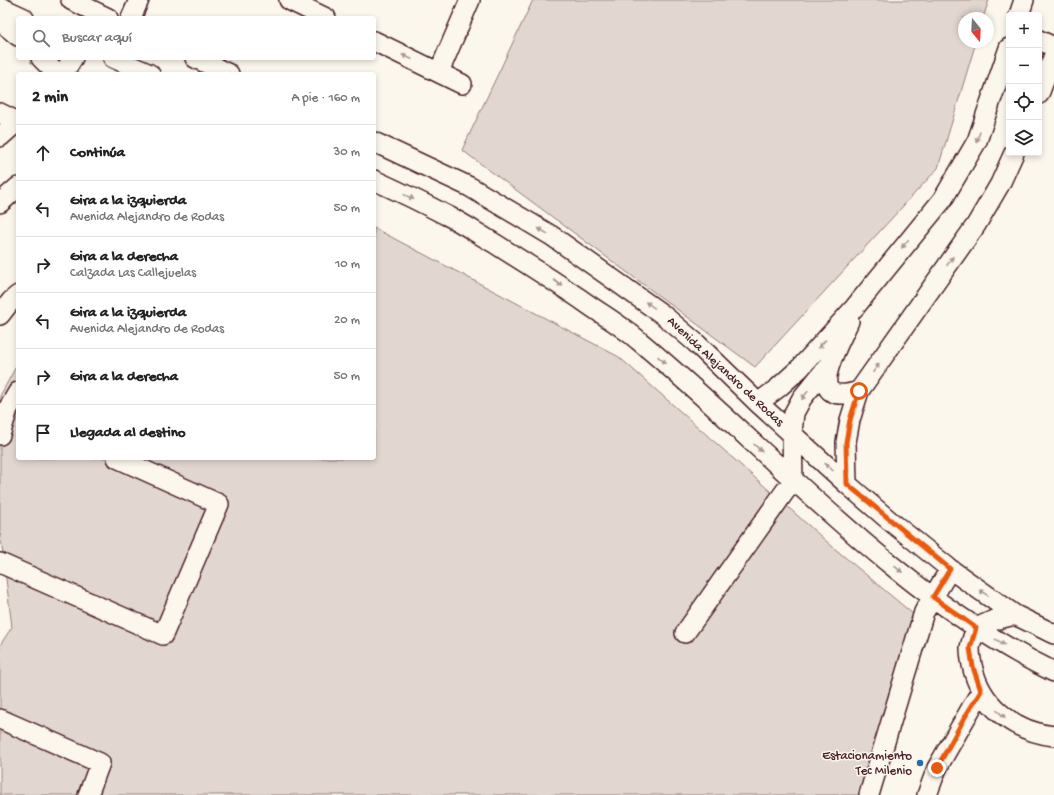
<!DOCTYPE html>
<html lang="es">
<head>
<meta charset="utf-8">
<style>
	:root { --surface:#fff; --page:#f6f6f6; --text:#222; --muted:#767676; --line:#e0e0e0 }
	body { margin:0; font-family:"Gochi Hand",sans-serif; background:var(--page); color:var(--text) }
	.controls { position:absolute; right:12px; top:12px; display:grid; overflow:hidden; border-radius:4px; box-shadow:0 2px 6px #0003 }
	.controls button { width:36px; height:36px; display:grid; place-items:center; padding:0; border:0; border-bottom:1px solid var(--line); background:var(--surface); color:var(--text); font:20px sans-serif }
	.compass { position:absolute; left:958px; top:12px; width:36px; height:36px; border-radius:50%; background:var(--surface); box-shadow:0 2px 6px #0003; rotate:162deg }
	.stop { position:absolute; width:12px; height:12px; margin:-9px; border:3px solid #ea580c; border-radius:50%; background:#fff }
	.stop.end { background:#ea580c; border-color:#fff; box-shadow:0 1px 4px #0008 }
	.list { margin:0; padding:0; list-style:none }
	h2 { display:flex; justify-content:space-between; align-items:center; height:52px; margin:0; padding:0 16px; font-size:17px }
	h2 small { font-size:13px; font-weight:400; color:var(--muted) }
	.list li { display:grid; grid-template-columns:26px 1fr auto; gap:12px; align-items:center; box-sizing:border-box; height:56px; padding:0 16px; border-top:1px solid var(--line) }
	.list b { display:block; font-size:15px; white-space:nowrap }
	.list p { margin:0; font-size:13px; white-space:nowrap; color:var(--muted) }
	.list em { font-size:13px; font-style:normal; color:var(--muted) }
	.icon { flex:none; width:22px; height:22px; fill:none; stroke:currentColor; stroke-width:2; stroke-linecap:round; stroke-linejoin:round }
	.map { position:relative; flex:none; width:1054px; height:795px; overflow:hidden }
	.search { position:absolute; background:var(--surface); box-shadow:0 2px 6px #0003; left:16px; top:16px; width:360px; height:44px; display:flex; align-items:center; gap:10px; box-sizing:border-box; padding:0 14px; border-radius:4px; color:var(--muted); font-size:15px }
	.panel { position:absolute; background:var(--surface); box-shadow:0 2px 6px #0003; left:16px; top:72px; width:360px; height:388px; border-radius:4px }
	.map>svg:first-child { display:block }
</style>
</head>
<body>
<div class="map">
<svg width="1054" height="795" viewBox="0 0 1054 795">
	<rect width="100%" height="100%" fill="#fbf7ec"/>
	<filter id="ink" filterUnits="userSpaceOnUse"><feTurbulence type="fractalNoise" baseFrequency=".025" numOctaves="2"/><feDisplacementMap in="SourceGraphic" scale="8" xChannelSelector="R" yChannelSelector="G"/><feConvolveMatrix kernelMatrix="1 2 1 2 8 2 1 2 1" color-interpolation-filters="sRGB"/></filter>
	<g filter="url(#ink)">
		<path fill="#e2d7d0" stroke="#967b7e" d="M533,0H989L983,18H964V42H976L938,168L755,367L462,150Z
			M374,228L619,357L834,548L913,614L862,795H0V645L12,627L0,531V396L18,363V458H374Z"/>
		<g fill="none" stroke-linecap="round" stroke-linejoin="round">
			<g stroke="#4a1f2b" stroke-width="22">
				<path id="minor" d="M71,0L108,18
					M289,0L326,18
					M0,7L24,18
					M1019,15L1024,0
					M131,18L139,0
					M0,21L18,36
					M1039,40L1054,47
					M374,41L462,84
					M41,58L57,74
					M113,58L150,74
					M195,58L229,74
					M439,72L470,0
					M63,74L73,58
					M1039,94L1054,55
					M0,113L18,122
					M0,137L18,121
					M374,142L470,187L552,236L662,314L696,343L758,403L847,484L890,521L950,569L1015,615L1054,634
					M374,180C398,191 423,203 446,215C463,223 478,234 494,243C525,263 556,282 586,303C603,315 622,326 638,340C773,452 894,594 1054,672
					M0,203L18,187
					M0,315L11,301L18,295
					M849,321C839,345 799,409 859,391
					M758,403L778,388L800,368L855,307L943,199L977,141L1009,48
					M0,435L8,409L18,392
					M847,484L846,442L850,420L859,391L976,225L1000,184L1014,153
					M0,563L163,635L219,504L117,458
					M1015,615L994,620L976,628C974,634 971,642 970,648C970,656 972,666 974,673C985,709 1017,732 1054,736
					M685,633L793,480L792,433L794,413L802,398L829,365
					M0,719L100,763L88,795
					M869,795L924,612L950,569
					M927,795L937,768L981,691"/>
			</g>
			<use href="#minor" stroke="#fbf7ec" stroke-width="19"/>
		</g>
		<defs><path id="oneway-solid" d="M-6-.8H1V-3.2L6.5 0L1 3.2V.8H-6Z"/></defs>
		<g fill="#ab9695">
			<use href="#oneway-solid" transform="translate(407 57) rotate(-155)"/>
			<use href="#oneway-solid" transform="translate(978 137) rotate(112)"/>
			<use href="#oneway-solid" transform="translate(409 197) rotate(26)"/>
			<use href="#oneway-solid" transform="translate(543 231) rotate(-149)"/>
			<use href="#oneway-solid" transform="translate(905 244) rotate(129)"/>
			<use href="#oneway-solid" transform="translate(950 261) rotate(-55)"/>
			<use href="#oneway-solid" transform="translate(558 283) rotate(35)"/>
			<use href="#oneway-solid" transform="translate(650 305) rotate(-146)"/>
			<use href="#oneway-solid" transform="translate(822 344) rotate(132)"/>
			<use href="#oneway-solid" transform="translate(662 360) rotate(40)"/>
			<use href="#oneway-solid" transform="translate(876 368) rotate(-55)"/>
			<use href="#oneway-solid" transform="translate(805 395) rotate(127)"/>
			<use href="#oneway-solid" transform="translate(758 448) rotate(43)"/>
			<use href="#oneway-solid" transform="translate(829 467) rotate(-138)"/>
			<use href="#oneway-solid" transform="translate(898 569) rotate(39)"/>
			<use href="#oneway-solid" transform="translate(984 593) rotate(-145)"/>
			<use href="#oneway-solid" transform="translate(1000 642) rotate(31)"/>
			<use href="#oneway-solid" transform="translate(1001 714) rotate(39)"/>
		</g>
	</g>
	<g fill="none" stroke-linecap="round" stroke-linejoin="round" filter="url(#ink)">
		<path stroke="#ea580c" stroke-width="5" d="M859,391L850,420L846,442L847,484L950,569L933,597L976,628L970,648L973,667L981,691L965,717L937,768"/>
	</g>
	<circle fill="#1f6fb2" stroke="#fbf7ec" stroke-width="1.5" cx="920" cy="763" r="4"/>
	<g text-anchor="middle" dominant-baseline="central" stroke-width="3" stroke-linejoin="round" paint-order="stroke">
		<g font-size="13" fill="#4a1f2b" stroke="#fbf7ec">
			<text transform="translate(725 372) rotate(43)">Avenida Alejandro de Rodas</text>
		</g>
		<g font-size="13" fill="#4a1f2b" stroke="#fbf7ec" text-anchor="end">
			<text x="912" y="756">Estacionamiento<tspan x="912" dy="15">Tec Milenio</tspan></text>
		</g>
	</g>
</svg>
<div class="controls">
<button>+</button>
<button>−</button>
<button><svg class="icon" aria-label="locate" viewBox="0 0 24 24"><circle cx="12" cy="12" r="6"/><path d="M12 2v4M12 18v4M2 12h4M18 12h4"/></svg></button>
<button><svg class="icon" aria-label="layers" viewBox="0 0 24 24"><path d="M12 4l9 5-9 5-9-5zM3 14l9 5 9-5"/></svg></button>
</div>
<svg class="compass" viewBox="-18 -18 36 36"><path d="M0-13l5 13h-10z" fill="#e53935"/><path d="M0 13l5-13h-10z" fill="#767676"/></svg>
<div class="stop" style="left:859px;top:391px"></div>
<div class="stop end" style="left:937px;top:768px"></div>
<div class="search"><svg class="icon" aria-label="search" viewBox="0 0 24 24"><circle cx="10" cy="10" r="6"/><path d="M15 15l6 6"/></svg>Buscar aquí</div>
<section class="panel">
<h2>2 min<small>A pie · 160 m</small></h2>
<ul class="list">
<li><svg class="icon" aria-label="ahead" viewBox="0 0 24 24"><path d="M12 20V5M6 11l6-6 6 6"/></svg><div><b>Continúa</b></div><em>30 m</em></li>
<li><svg class="icon" aria-label="left" viewBox="0 0 24 24"><path d="M17 20v-9H6M10 6l-5 5 5 5"/></svg><div><b>Gira a la izquierda</b><p>Avenida Alejandro de Rodas</p></div><em>50 m</em></li>
<li><svg class="icon" aria-label="right" viewBox="0 0 24 24"><path d="M7 20v-9h11M14 6l5 5-5 5"/></svg><div><b>Gira a la derecha</b><p>Calzada Las Callejuelas</p></div><em>10 m</em></li>
<li><svg class="icon" aria-label="left" viewBox="0 0 24 24"><path d="M17 20v-9H6M10 6l-5 5 5 5"/></svg><div><b>Gira a la izquierda</b><p>Avenida Alejandro de Rodas</p></div><em>20 m</em></li>
<li><svg class="icon" aria-label="right" viewBox="0 0 24 24"><path d="M7 20v-9h11M14 6l5 5-5 5"/></svg><div><b>Gira a la derecha</b></div><em>50 m</em></li>
<li><svg class="icon" aria-label="arrive" viewBox="0 0 24 24"><path d="M6 21V4h12l-3 4 3 4H6"/></svg><div><b>Llegada al destino</b></div></li>
</ul>
</section>
</div>
</body>
</html>
